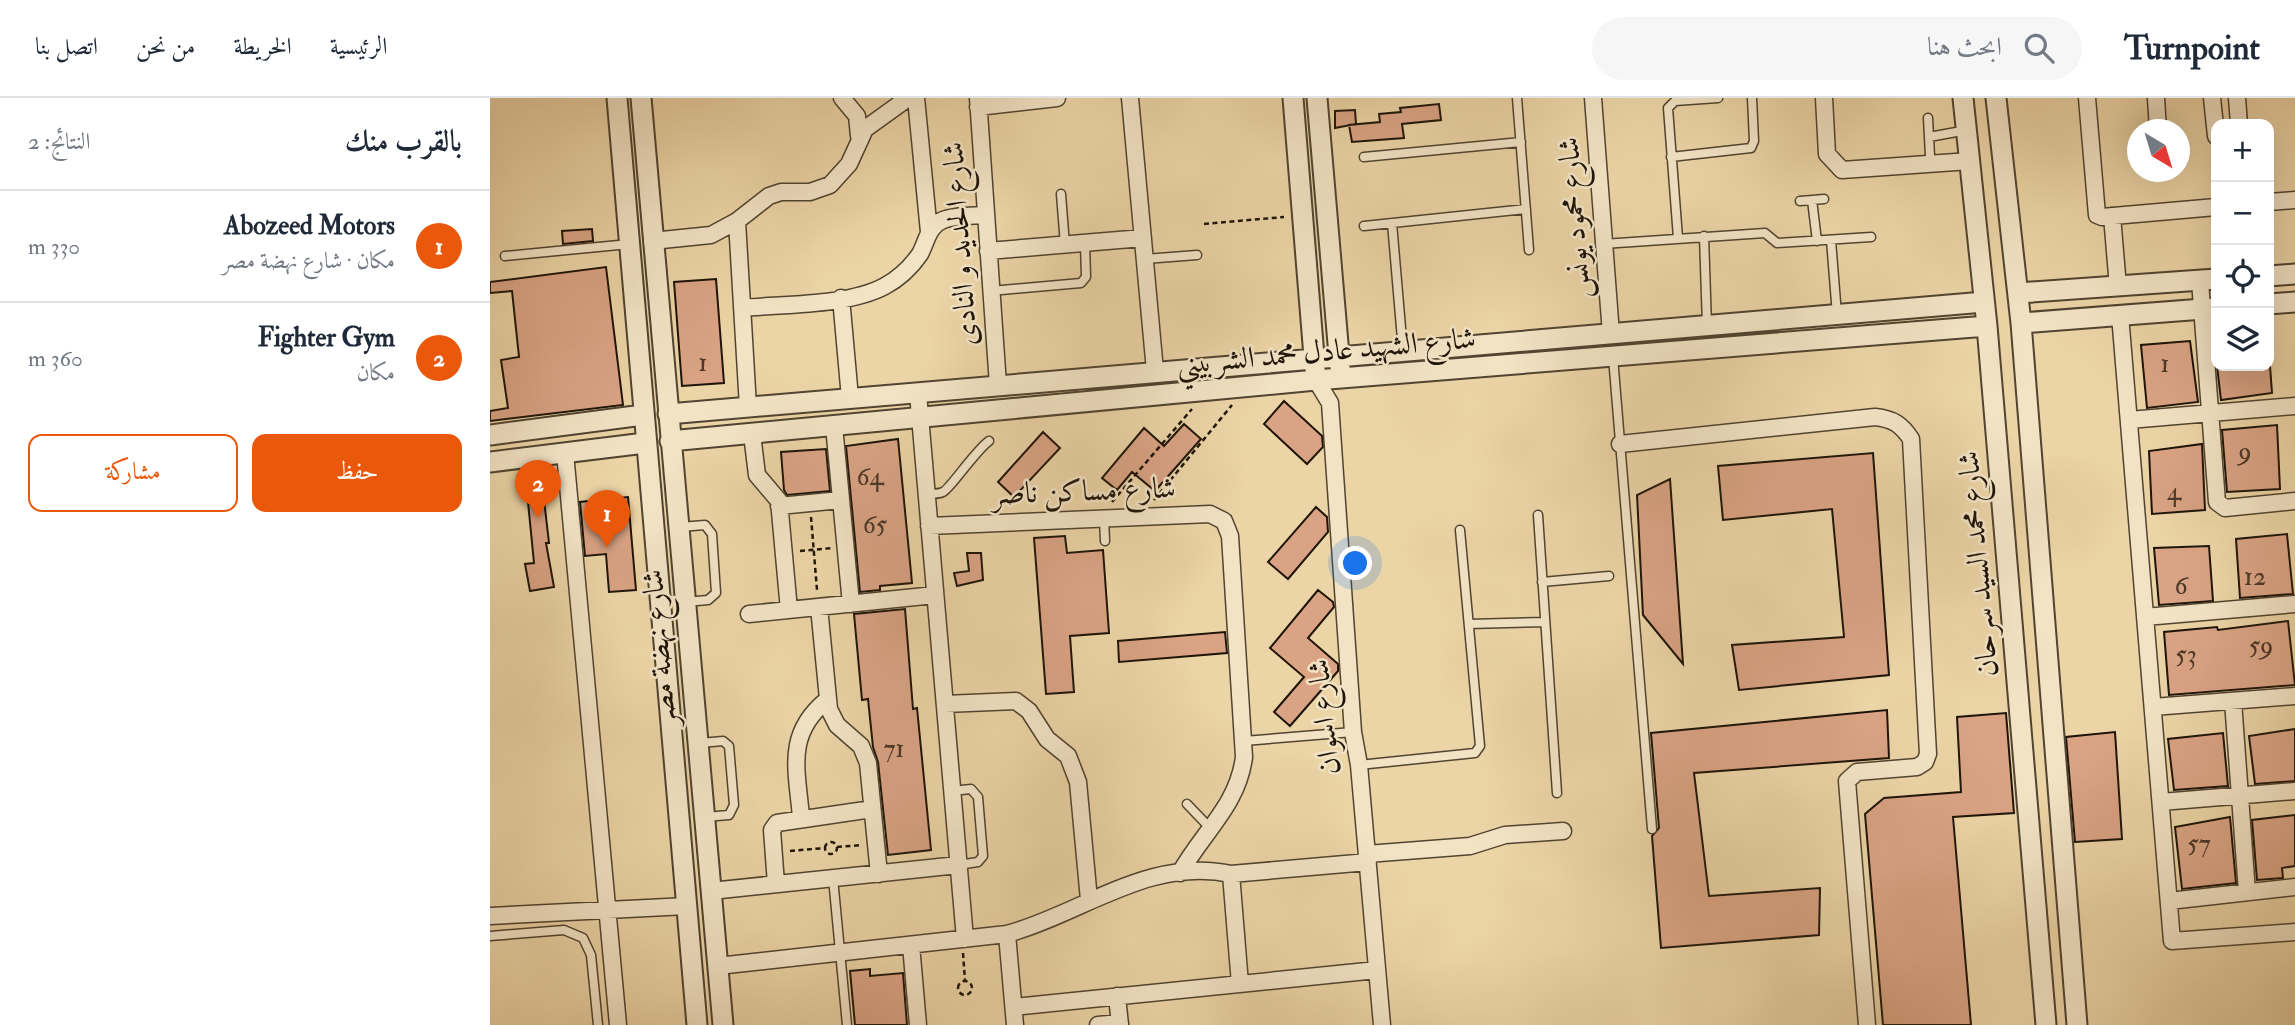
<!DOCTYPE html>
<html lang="ar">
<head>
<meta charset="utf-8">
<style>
	:root { --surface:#fff; --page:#f6f6f7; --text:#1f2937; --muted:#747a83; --line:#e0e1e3; --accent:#ea580c }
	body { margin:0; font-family:"IM FELL Double Pica",Amiri,serif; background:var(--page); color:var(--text); direction:rtl }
	.controls { position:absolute; right:21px; top:21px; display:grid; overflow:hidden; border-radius:14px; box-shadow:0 7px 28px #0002 }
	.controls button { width:63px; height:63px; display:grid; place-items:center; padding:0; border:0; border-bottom:2px solid var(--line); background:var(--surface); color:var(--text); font:35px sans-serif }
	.compass { position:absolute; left:1637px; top:21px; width:63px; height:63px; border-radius:50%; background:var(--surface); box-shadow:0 7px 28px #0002; rotate:142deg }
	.you { position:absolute; left:866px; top:466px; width:24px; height:24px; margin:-18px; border:5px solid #fff; border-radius:50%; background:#1a73e8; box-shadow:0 0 0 10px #1a73e833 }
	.badge { display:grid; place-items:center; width:46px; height:46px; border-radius:50%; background:var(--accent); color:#fff; font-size:23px; font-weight:700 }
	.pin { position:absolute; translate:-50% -58px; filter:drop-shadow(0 2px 4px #0008) }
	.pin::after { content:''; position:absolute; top:37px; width:24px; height:21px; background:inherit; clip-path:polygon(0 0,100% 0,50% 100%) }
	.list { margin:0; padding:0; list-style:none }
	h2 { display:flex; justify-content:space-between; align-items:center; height:91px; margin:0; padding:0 28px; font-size:30px }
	h2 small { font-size:23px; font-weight:400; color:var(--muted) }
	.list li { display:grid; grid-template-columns:46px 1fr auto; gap:21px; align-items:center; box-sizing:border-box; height:112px; padding:0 28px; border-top:2px solid var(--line) }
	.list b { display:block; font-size:26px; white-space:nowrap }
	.list p { margin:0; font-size:23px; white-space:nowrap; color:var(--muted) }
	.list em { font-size:23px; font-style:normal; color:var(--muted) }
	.actions { display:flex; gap:14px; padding:21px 28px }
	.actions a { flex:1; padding:16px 0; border:2px solid var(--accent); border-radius:14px; text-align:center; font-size:24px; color:var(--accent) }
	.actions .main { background:var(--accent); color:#fff }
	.icon { flex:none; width:38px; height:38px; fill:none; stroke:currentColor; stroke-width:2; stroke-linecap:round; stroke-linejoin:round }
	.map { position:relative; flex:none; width:1805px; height:927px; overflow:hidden; direction:ltr }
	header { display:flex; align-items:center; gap:42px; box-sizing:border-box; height:98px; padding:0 35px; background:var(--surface); border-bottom:2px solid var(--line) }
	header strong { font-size:33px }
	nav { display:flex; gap:38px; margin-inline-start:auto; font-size:24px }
	.search { width:490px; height:63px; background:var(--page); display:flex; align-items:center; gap:18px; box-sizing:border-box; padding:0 24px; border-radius:38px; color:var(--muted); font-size:26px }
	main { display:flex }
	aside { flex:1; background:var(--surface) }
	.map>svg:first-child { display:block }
</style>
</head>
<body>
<header>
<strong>Turnpoint</strong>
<div class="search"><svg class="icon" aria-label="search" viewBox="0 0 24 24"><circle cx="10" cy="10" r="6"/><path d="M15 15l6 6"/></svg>ابحث هنا</div>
<nav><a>الرئيسية</a><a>الخريطة</a><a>من نحن</a><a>اتصل بنا</a></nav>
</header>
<main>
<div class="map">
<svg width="1805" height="927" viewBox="0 0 1805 927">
	<rect width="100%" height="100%" fill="#ebd4a6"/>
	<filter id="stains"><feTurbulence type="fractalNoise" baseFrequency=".00286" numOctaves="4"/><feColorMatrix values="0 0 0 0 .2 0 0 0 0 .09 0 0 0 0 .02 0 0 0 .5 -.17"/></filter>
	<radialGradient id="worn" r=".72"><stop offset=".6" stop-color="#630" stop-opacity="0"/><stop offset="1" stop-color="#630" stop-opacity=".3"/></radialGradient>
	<path fill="#d9a384" stroke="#1e1408" stroke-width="2" d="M949,6L951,22L912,26L914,40L862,44L859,27L890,24L889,16L911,14L910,10Z
		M865,12L866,26L845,30V13Z
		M102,131L103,143L73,146L72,133Z
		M116,169L133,307L0,323V313L18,310L11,262L29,259L22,193L0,195V184Z
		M226,181L234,285L192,288L184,184Z
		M1700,243L1708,304L1657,310L1651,247Z
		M1727,268H1780L1782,295L1731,302Z
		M794,303L832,338L833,349L817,366L774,326Z
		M694,326L711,341L665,393L642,374L627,392L612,380L654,330L674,348Z
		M1787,327L1790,391L1737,394L1732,332Z
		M553,334L570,350L524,399L508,384Z
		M408,341L422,485L390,488V492L370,494L356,348Z
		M1712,346L1715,412L1662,416L1659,353Z
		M336,351L340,393L297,397L294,392L291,354Z
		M1383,355L1399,577L1249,592L1242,547L1354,539L1342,411L1233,422L1228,368Z
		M1180,381L1193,566L1153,517L1147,397Z
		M53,393L59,445H56L64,489L40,493L35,466L44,465L37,394Z
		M138,399L146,492L119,494L116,456L95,458L90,404Z
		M826,409L837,419L838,434L798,481L778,464Z
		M1797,436L1803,496L1750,500L1746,441Z
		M575,438L577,455L613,452L619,535L580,538L584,594L556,596L544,440Z
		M1719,448L1723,503L1669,507L1664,450Z
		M477,455H491L493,482L467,488L464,475L479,473Z
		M828,492L843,504L844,509L818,540L848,566V573L800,628L784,614L814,579L780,550Z
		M415,511L423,611L427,610L441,752L398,757L388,664L383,649L378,601L372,602L364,516Z
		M1798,523L1805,587L1679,597L1674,534L1727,529L1728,532Z
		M735,534L737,555L629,564L628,543Z
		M1397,612L1399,660L1204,675L1219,798L1330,790L1329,837L1171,850L1162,738L1169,730L1161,635Z
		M1516,615L1524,715L1463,719L1481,927H1393L1375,716L1394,700L1471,694L1467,619Z
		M1805,631V683L1765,686L1759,638Z
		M1625,634L1632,741L1585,744L1576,639Z
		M1733,635L1738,688L1684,692L1678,641Z
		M1805,717V768L1792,770L1793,780L1767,782L1762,722Z
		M1740,719L1746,785L1692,791L1685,729Z
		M380,871V878L413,875L417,927H365L360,873Z"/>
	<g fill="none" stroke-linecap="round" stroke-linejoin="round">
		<g stroke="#514430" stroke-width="11">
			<path id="service" d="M1027,0L1039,152
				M1438,20L1440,58
				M1439,39L1477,32
				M874,59L1031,44
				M1181,59L1261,50L1264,43L1262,0
				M571,96L575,147
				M1322,102L1327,143
				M1310,103L1334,101
				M902,125L913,253
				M874,128L1036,111
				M1214,138L1217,228
				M1188,140L1178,10L1185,3L1228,0
				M1341,142L1347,217
				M1113,146L1275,135L1287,145L1381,139
				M15,158L139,146
				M655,161L707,157
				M501,193L591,185L596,179L595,145
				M1123,259L1162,731
				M436,396C442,396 449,396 453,394C460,391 485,353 499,343
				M1048,417L1067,695
				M614,421L615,443
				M190,429L215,427L222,436L226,495L218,502L195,504
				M1052,484L1119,478
				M979,526L1055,524
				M754,643L863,634
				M210,645L233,643L239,648L244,707L239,717L215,719
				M869,667L985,655L990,648L970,432
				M462,693L481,691L488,699L493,758L488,764L468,767
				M697,706L721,731
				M343,780L357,927
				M0,838L74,832L93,840L101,857L108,927"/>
		</g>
		<g stroke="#514430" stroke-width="19">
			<path id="minor" d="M352,0L367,18L369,38
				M426,0L439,134
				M488,0L508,287
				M640,0L665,273
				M1103,0L1121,236
				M1334,0L1337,56L1352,72L1480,63
				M1597,0L1607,117L1612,119L1726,109
				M1666,0L1668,32
				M1722,0L1726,38
				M1747,0L1749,26
				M488,9L567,0
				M1779,104L1805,102
				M1622,118L1628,189
				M247,123L258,309
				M162,143L221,137L247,123L279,98L291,94H320L340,87L359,66L375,31L418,0
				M498,153L653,140
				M1710,183L1727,404L1735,410L1805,403
				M351,200L360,300
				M252,210C293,206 358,208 395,188C408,181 421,169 430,156C437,143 438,128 453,122C465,117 483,118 496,117
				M1630,217L1682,843L1805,834
				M826,282L840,305L863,634L869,667L892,927
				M428,295L475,841
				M1639,322L1805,308
				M344,328L361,506
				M262,336L267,377L289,403L299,512
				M1130,346L1385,319C1403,321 1411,326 1421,341L1438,656L1435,664L1427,669L1367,674L1357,683L1377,927
				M75,355L128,927
				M289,408L351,402
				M439,428L720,416L734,423L740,438L754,659C748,707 713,734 690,775
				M329,509L339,611L347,627L371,648L378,665L389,776
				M259,516L445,497
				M1655,519L1805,506
				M1743,603L1757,794
				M455,606L526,603L539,613L557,641L578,658L588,684L599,802
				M1663,609L1805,598
				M1671,704L1805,693
				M311,719C307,672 295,636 337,602
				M877,756L980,748L1015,737L1073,733
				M741,776L750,886
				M286,786L282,732L287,725L382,711
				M221,793L468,767
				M1679,803L1805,789
				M0,818L197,808
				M517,836L525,927
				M421,847L428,927
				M228,868L517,836C591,816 660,758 741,776L878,764
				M627,898L630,927
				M524,909L887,872
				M608,927L630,925"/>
		</g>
		<g stroke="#514430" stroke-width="23">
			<path id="tertiary" d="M127,0L207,927
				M151,0L233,927
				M803,0L825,271
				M827,0L850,269
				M1473,0L1497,228L1556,927
				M1506,0L1531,225L1587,927
				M1779,178L1805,176
				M1528,195L1726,181
				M1779,206L1805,204
				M1531,225L1726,210
				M178,316L1494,204
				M0,337L153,317
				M180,343L826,282L1497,228
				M0,364L155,345"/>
		</g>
		<path stroke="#1e1408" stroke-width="2.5" stroke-dasharray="5 3.5" stroke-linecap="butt" d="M714,126L794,119
			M664,402L742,307
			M622,404L702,311
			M321,419L327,492
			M310,453L342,450
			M335 750a6 6 0 1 1 12 0a6 6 0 1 1-12 0Z
			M347,749L372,747
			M300,753L335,750
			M473,855L475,883
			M468 890a7 7 0 1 1 14 0a7 7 0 1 1-14 0Z"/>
		<use href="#service" stroke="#f2e3c5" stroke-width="8"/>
		<use href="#minor" stroke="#f2e3c5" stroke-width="16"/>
		<use href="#tertiary" stroke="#f2e3c5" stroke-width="19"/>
	</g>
	<g text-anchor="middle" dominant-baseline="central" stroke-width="5" stroke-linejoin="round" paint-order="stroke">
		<g font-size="26" fill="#4d3827">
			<text x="213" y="265">1</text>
			<text x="1675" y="266">1</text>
			<text x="1755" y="354">9</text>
			<text x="380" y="379">64</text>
			<text x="1684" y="394">4</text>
			<text x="385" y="427">65</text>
			<text x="1765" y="479">12</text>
			<text x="1691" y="488">6</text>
			<text x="1771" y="548">59</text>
			<text x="1696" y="557">53</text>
			<text x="404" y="651">71</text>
			<text x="1709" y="746">57</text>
		</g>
		<g font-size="30" fill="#1e1408" stroke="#f2e3c5">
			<text transform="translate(1084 120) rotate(-94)">شارع محمود يونس</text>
			<text transform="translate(470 146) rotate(-94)">شارع الحديد و النادى</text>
			<text transform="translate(836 253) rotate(-5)">شارع الشهيد عادل محمد الشربيني</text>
			<text transform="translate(594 393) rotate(-2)">شارع مساكن ناصر</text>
			<text transform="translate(1488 466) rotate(-95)">شارع محمد السيد سرحان</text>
			<text transform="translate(169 550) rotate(-95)">شارع نهضة مصر</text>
			<text transform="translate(834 619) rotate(-96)">شارع اسوان</text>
		</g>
	</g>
	<rect width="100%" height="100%" filter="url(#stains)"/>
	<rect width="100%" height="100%" fill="url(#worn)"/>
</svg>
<div class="controls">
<button>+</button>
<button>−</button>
<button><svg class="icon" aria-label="locate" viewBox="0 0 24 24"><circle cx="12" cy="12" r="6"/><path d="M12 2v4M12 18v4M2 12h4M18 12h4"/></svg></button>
<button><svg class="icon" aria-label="layers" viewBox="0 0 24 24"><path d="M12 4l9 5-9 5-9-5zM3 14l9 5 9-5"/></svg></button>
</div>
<svg class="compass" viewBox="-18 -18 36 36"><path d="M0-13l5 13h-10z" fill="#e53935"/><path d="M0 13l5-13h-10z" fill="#747a83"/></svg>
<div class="you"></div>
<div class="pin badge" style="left:117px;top:450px">1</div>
<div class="pin badge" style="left:48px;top:420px">2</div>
</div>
<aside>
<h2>بالقرب منك<small>النتائج: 2</small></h2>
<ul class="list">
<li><span class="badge">1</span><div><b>Abozeed Motors</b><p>مكان · شارع نهضة مصر</p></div><em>330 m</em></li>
<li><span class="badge">2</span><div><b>Fighter Gym</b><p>مكان</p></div><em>360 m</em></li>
</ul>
<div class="actions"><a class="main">حفظ</a><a>مشاركة</a></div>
</aside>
</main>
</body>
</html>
